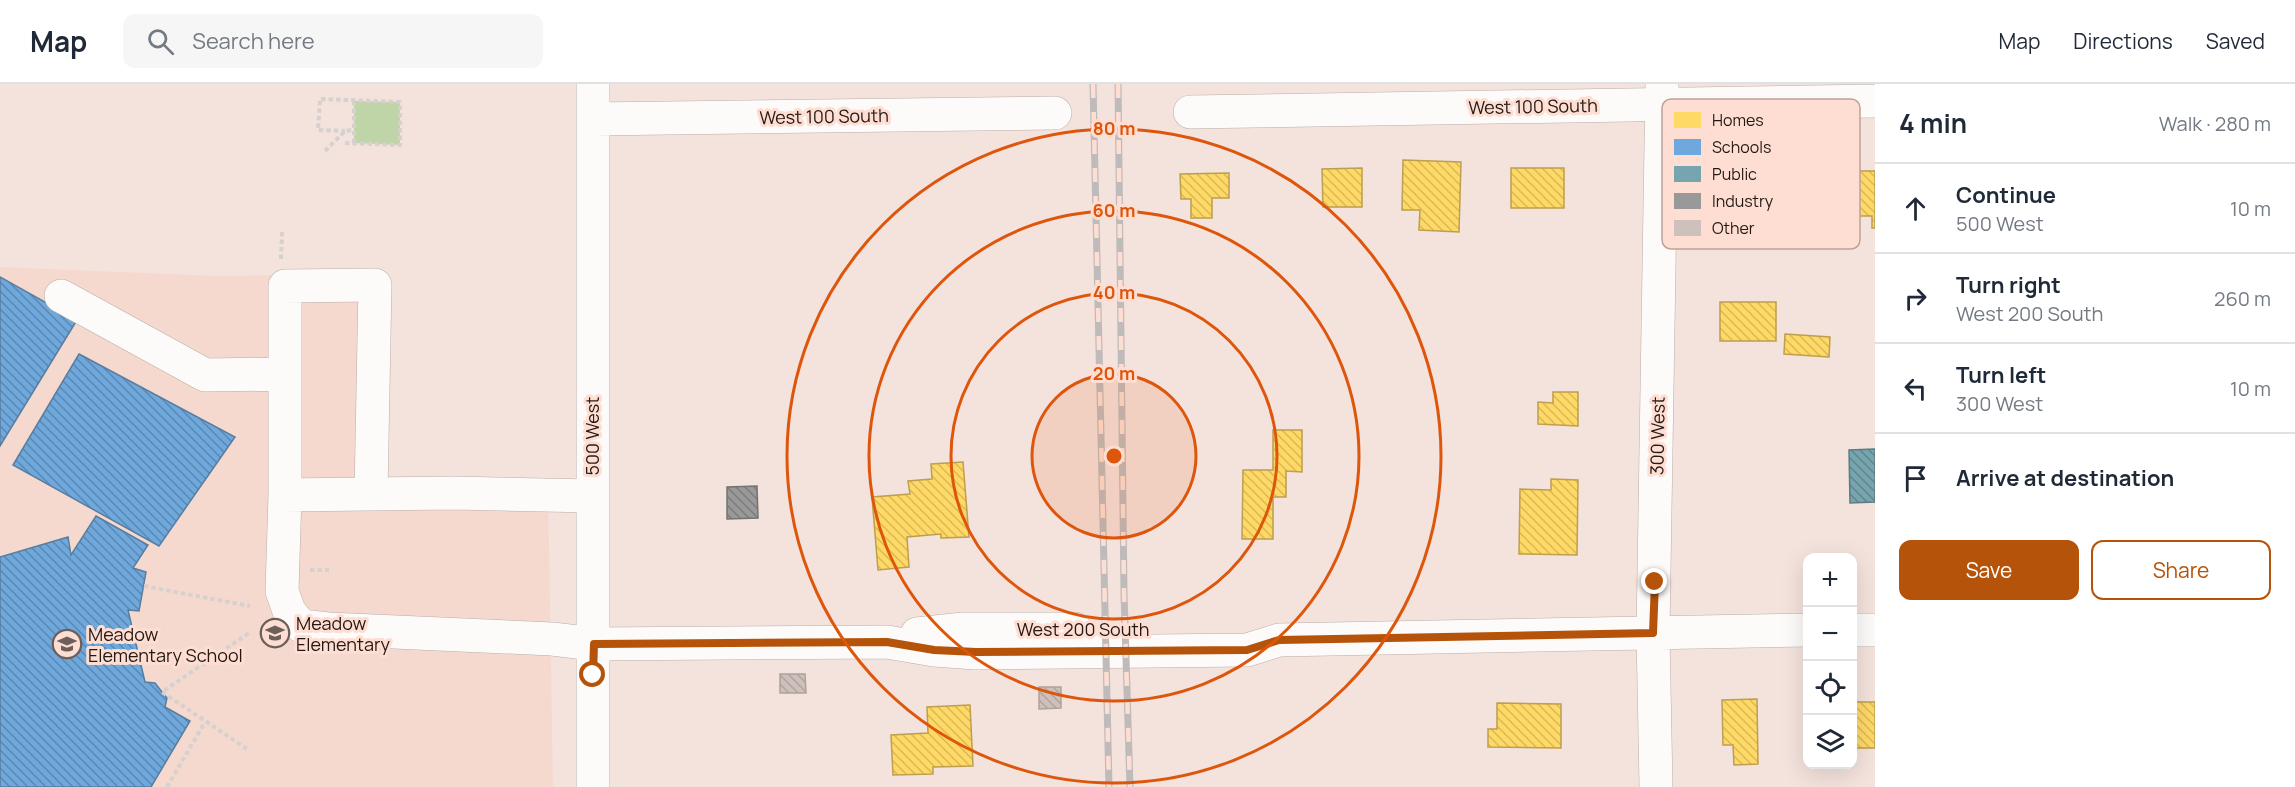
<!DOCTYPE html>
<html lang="en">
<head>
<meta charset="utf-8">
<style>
	:root { --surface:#fff; --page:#f6f6f7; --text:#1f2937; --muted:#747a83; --line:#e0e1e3; --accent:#b45309 }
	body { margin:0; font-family:Manrope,sans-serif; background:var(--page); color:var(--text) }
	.controls { position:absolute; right:18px; bottom:18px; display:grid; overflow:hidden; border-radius:12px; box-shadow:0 6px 24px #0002 }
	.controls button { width:54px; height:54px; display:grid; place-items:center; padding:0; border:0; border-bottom:2px solid var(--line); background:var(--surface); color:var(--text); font:30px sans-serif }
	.stop { position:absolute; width:18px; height:18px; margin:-14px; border:4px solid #b45309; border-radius:50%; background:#fff }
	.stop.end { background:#b45309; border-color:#fff; box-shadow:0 2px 6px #0008 }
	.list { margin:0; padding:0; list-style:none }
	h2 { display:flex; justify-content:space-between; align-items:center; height:78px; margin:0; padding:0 24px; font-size:26px }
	h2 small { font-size:20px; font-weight:400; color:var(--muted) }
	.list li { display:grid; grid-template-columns:39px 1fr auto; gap:18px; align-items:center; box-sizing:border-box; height:90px; padding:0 24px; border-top:2px solid var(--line) }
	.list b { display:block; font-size:22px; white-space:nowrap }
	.list p { margin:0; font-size:20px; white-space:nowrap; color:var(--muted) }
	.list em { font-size:20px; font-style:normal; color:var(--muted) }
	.actions { display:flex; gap:12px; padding:18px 24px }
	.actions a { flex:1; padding:14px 0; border:2px solid var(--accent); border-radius:12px; text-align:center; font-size:21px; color:var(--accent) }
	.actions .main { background:var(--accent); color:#fff }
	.icon { flex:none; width:33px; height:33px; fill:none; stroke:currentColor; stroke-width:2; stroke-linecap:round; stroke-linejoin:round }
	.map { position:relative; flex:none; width:1875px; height:703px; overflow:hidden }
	header { display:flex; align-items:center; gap:36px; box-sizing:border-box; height:84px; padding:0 30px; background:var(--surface); border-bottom:2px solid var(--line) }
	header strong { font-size:28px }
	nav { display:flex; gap:33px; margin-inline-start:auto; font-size:21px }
	.search { width:420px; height:54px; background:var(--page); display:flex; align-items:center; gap:15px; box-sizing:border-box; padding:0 21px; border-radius:12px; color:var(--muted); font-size:22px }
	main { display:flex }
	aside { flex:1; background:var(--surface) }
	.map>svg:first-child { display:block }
</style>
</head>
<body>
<header>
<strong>Map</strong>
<div class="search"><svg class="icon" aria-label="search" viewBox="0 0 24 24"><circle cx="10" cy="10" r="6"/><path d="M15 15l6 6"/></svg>Search here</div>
<nav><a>Map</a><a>Directions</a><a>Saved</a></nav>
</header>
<main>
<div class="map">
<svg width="1875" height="703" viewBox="0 0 1875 703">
	<defs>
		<pattern id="homes-back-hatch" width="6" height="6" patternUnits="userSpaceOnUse" patternTransform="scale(1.5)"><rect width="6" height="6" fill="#ffd966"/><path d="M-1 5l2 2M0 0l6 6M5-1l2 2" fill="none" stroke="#daba58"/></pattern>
		<pattern id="schools-back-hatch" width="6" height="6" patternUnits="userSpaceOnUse" patternTransform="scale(1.5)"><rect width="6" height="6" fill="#6fa8dc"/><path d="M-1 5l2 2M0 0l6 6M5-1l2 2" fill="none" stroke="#5b88b1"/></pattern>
		<pattern id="public-back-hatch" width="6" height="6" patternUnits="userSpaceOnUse" patternTransform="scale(1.5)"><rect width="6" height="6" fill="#76a5af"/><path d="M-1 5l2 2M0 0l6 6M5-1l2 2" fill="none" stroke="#60858d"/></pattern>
		<pattern id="industry-back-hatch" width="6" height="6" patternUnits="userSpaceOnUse" patternTransform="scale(1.5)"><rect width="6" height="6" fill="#999"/><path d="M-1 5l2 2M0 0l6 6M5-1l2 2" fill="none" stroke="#7c7c7c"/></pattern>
		<pattern id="building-back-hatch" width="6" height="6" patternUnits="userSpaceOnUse" patternTransform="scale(1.5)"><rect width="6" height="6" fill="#cec0bb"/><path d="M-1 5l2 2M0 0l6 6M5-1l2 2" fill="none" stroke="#b1a4a0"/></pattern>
	</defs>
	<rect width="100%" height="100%" fill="#f4e2dc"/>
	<path fill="#f6d9ce" d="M0,183L217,192L387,190L383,397L548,398L553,703H0Z"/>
	<path fill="#bfd4a7" d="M354,17L400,18V61L354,59Z"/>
	<path fill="url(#homes-back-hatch)" stroke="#bd9f4d" stroke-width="1.5" d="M1403,76L1461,78L1459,148L1419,146L1420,126H1402Z
		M1362,84V123H1323L1322,85Z
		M1511,84H1564V124H1511Z
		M1838,87H1875V144H1872V132H1839Z
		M1229,89V114H1212V134H1191V115H1181L1180,90Z
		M1720,218H1776V257H1720Z
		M1785,250L1830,253L1829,273L1784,270Z
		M1553,308H1578V342L1538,340V318L1553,319Z
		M1273,346H1302V388L1286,387V413H1273V455H1242L1243,386H1273Z
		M963,378L969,453L941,454V450L907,453L909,483L878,486L872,413L910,410L908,397L932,395L931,380Z
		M1551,395L1578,396L1577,471L1519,470L1520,405L1551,406Z
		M1757,615L1758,680L1734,681L1733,661H1723L1722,616Z
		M1852,618H1875V664H1852Z
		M1497,619L1561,620V664L1488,663V645H1497Z
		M970,621L973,682L933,683V690L893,691L891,651L928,649L927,623Z"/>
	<path fill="url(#schools-back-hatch)" stroke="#587da0" stroke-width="1.5" d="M0,193L77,236L0,362Z
		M79,270L235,353L159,462L13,381Z
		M96,432L148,461L133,484L146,488L139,527L128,526L145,598L155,599L162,608L167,614L165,623L190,637L151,703H0V473L68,453L71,471Z"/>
	<path fill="url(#public-back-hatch)" stroke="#5d7b80" stroke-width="1.5" d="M1875,365V418L1850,419L1849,366Z"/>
	<path fill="url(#industry-back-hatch)" stroke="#767271" stroke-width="1.5" d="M757,402L758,434L727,435V403Z"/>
	<path fill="url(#building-back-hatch)" stroke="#afa19c" stroke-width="1.5" d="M780,590H805L806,609H780Z
		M1039,603H1061V624L1039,625Z"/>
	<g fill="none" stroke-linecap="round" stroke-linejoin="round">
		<g stroke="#baada8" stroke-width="34">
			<path id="minor" d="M593,0V703
				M1190,28L1875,17
				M593,35L1055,29
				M61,212L205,291L285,290
				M285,411V202L375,201L371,410
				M592,412L453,409L285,411L282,507L289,527L301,542L328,545L552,555L594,560L887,558L934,566L976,569L1247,566L1279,556L1808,546
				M1852,546H1875
				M917,550L963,545H1075
				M1656,703L1653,549L1662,0"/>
		</g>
		<path stroke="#d6d1cf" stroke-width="4" stroke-dasharray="4.5 3" stroke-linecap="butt" d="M345,59L400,61V18L320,15L318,46L345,47
			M354,59V17
			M325,67L345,47L354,46
			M281,175L282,148
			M310,486H329
			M144,502L250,522
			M247,665L162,608L249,549
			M167,703L205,638"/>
		<use href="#minor" stroke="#fdfbfa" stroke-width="33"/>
		<g stroke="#bfbbba" stroke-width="7">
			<path id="rail" d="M1093,0L1109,703
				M1118,0L1124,509L1130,703"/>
		</g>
		<use href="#rail" stroke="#feded2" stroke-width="4.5" stroke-dasharray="14" stroke-linecap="butt"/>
	</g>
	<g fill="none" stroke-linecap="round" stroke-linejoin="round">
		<path stroke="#b45309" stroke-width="8" d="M593,591L594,560L887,558L934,566L976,568L1247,566L1279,556L1653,549L1655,498"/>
	</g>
	<circle cx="1114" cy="372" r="82" fill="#de560c" fill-opacity=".12"/>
	<g fill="none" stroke="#de560c" stroke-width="3">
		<circle cx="1114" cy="372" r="82"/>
		<circle cx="1114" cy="372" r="163"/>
		<circle cx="1114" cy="372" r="245"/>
		<circle cx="1114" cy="372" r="327"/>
	</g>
	<defs>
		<g id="school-ring" transform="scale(1.5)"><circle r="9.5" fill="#feded2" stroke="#6c5f5a" stroke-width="1.5"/><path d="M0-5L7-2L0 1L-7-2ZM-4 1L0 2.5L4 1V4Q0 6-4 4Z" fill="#6c5f5a"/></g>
	</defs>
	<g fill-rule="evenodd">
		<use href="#school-ring" x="275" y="549"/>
		<use href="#school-ring" x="67" y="560"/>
	</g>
	<g text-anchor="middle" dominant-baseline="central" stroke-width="6" stroke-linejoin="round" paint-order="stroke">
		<g font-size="18" fill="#231814" stroke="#feded2">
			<text transform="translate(1533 22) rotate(-1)">West 100 South</text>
			<text transform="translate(824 32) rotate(-1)">West 100 South</text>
			<text transform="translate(592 352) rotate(-90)">500 West</text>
			<text transform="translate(1657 352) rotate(-89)">300 West</text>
			<text x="1083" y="545">West 200 South</text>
		</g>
		<g font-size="18" fill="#231814" stroke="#feded2" text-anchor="start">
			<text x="296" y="539">Meadow<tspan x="296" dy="21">Elementary</tspan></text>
			<text x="88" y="550">Meadow<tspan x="88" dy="21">Elementary School</tspan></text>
		</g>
	</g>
	<rect x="1662" y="15" width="198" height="150" rx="9" fill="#feded2" stroke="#bca399" stroke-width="1.5"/>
	<rect x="1674" y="28" width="27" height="16" fill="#ffd966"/>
	<rect x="1674" y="55" width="27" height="16" fill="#6fa8dc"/>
	<rect x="1674" y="82" width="27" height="16" fill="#76a5af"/>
	<rect x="1674" y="109" width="27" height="16" fill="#999"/>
	<rect x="1674" y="136" width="27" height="16" fill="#cec0bb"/>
	<g font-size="16" fill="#231814">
		<text x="1712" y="42">Homes</text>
		<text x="1712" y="69">Schools</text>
		<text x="1712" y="96">Public</text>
		<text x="1712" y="123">Industry</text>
		<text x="1712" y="150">Other</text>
	</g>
	<circle cx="1114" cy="372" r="9" fill="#de560c" stroke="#feded2" stroke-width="3"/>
	<g font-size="18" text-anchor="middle" font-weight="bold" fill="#de560c" stroke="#feded2" stroke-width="6" stroke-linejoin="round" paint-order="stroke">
		<text x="1114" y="51">80 m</text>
		<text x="1114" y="133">60 m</text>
		<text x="1114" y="215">40 m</text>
		<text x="1114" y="296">20 m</text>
	</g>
</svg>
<div class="controls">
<button>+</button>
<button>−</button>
<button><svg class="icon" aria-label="locate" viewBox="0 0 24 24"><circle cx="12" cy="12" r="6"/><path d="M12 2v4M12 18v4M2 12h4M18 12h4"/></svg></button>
<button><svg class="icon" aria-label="layers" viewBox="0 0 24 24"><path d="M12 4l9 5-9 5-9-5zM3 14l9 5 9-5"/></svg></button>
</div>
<div class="stop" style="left:593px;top:591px"></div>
<div class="stop end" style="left:1655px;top:498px"></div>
</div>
<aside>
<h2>4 min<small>Walk · 280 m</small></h2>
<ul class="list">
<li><svg class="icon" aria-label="ahead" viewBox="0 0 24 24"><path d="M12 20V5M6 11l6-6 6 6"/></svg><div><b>Continue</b><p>500 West</p></div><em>10 m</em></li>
<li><svg class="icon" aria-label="right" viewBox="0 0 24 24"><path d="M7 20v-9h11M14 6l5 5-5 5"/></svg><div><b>Turn right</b><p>West 200 South</p></div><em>260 m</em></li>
<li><svg class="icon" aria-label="left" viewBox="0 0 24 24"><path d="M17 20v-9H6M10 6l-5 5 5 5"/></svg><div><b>Turn left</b><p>300 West</p></div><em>10 m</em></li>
<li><svg class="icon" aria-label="arrive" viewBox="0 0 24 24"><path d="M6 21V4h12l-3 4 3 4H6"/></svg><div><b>Arrive at destination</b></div></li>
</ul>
<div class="actions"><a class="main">Save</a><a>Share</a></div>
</aside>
</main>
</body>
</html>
